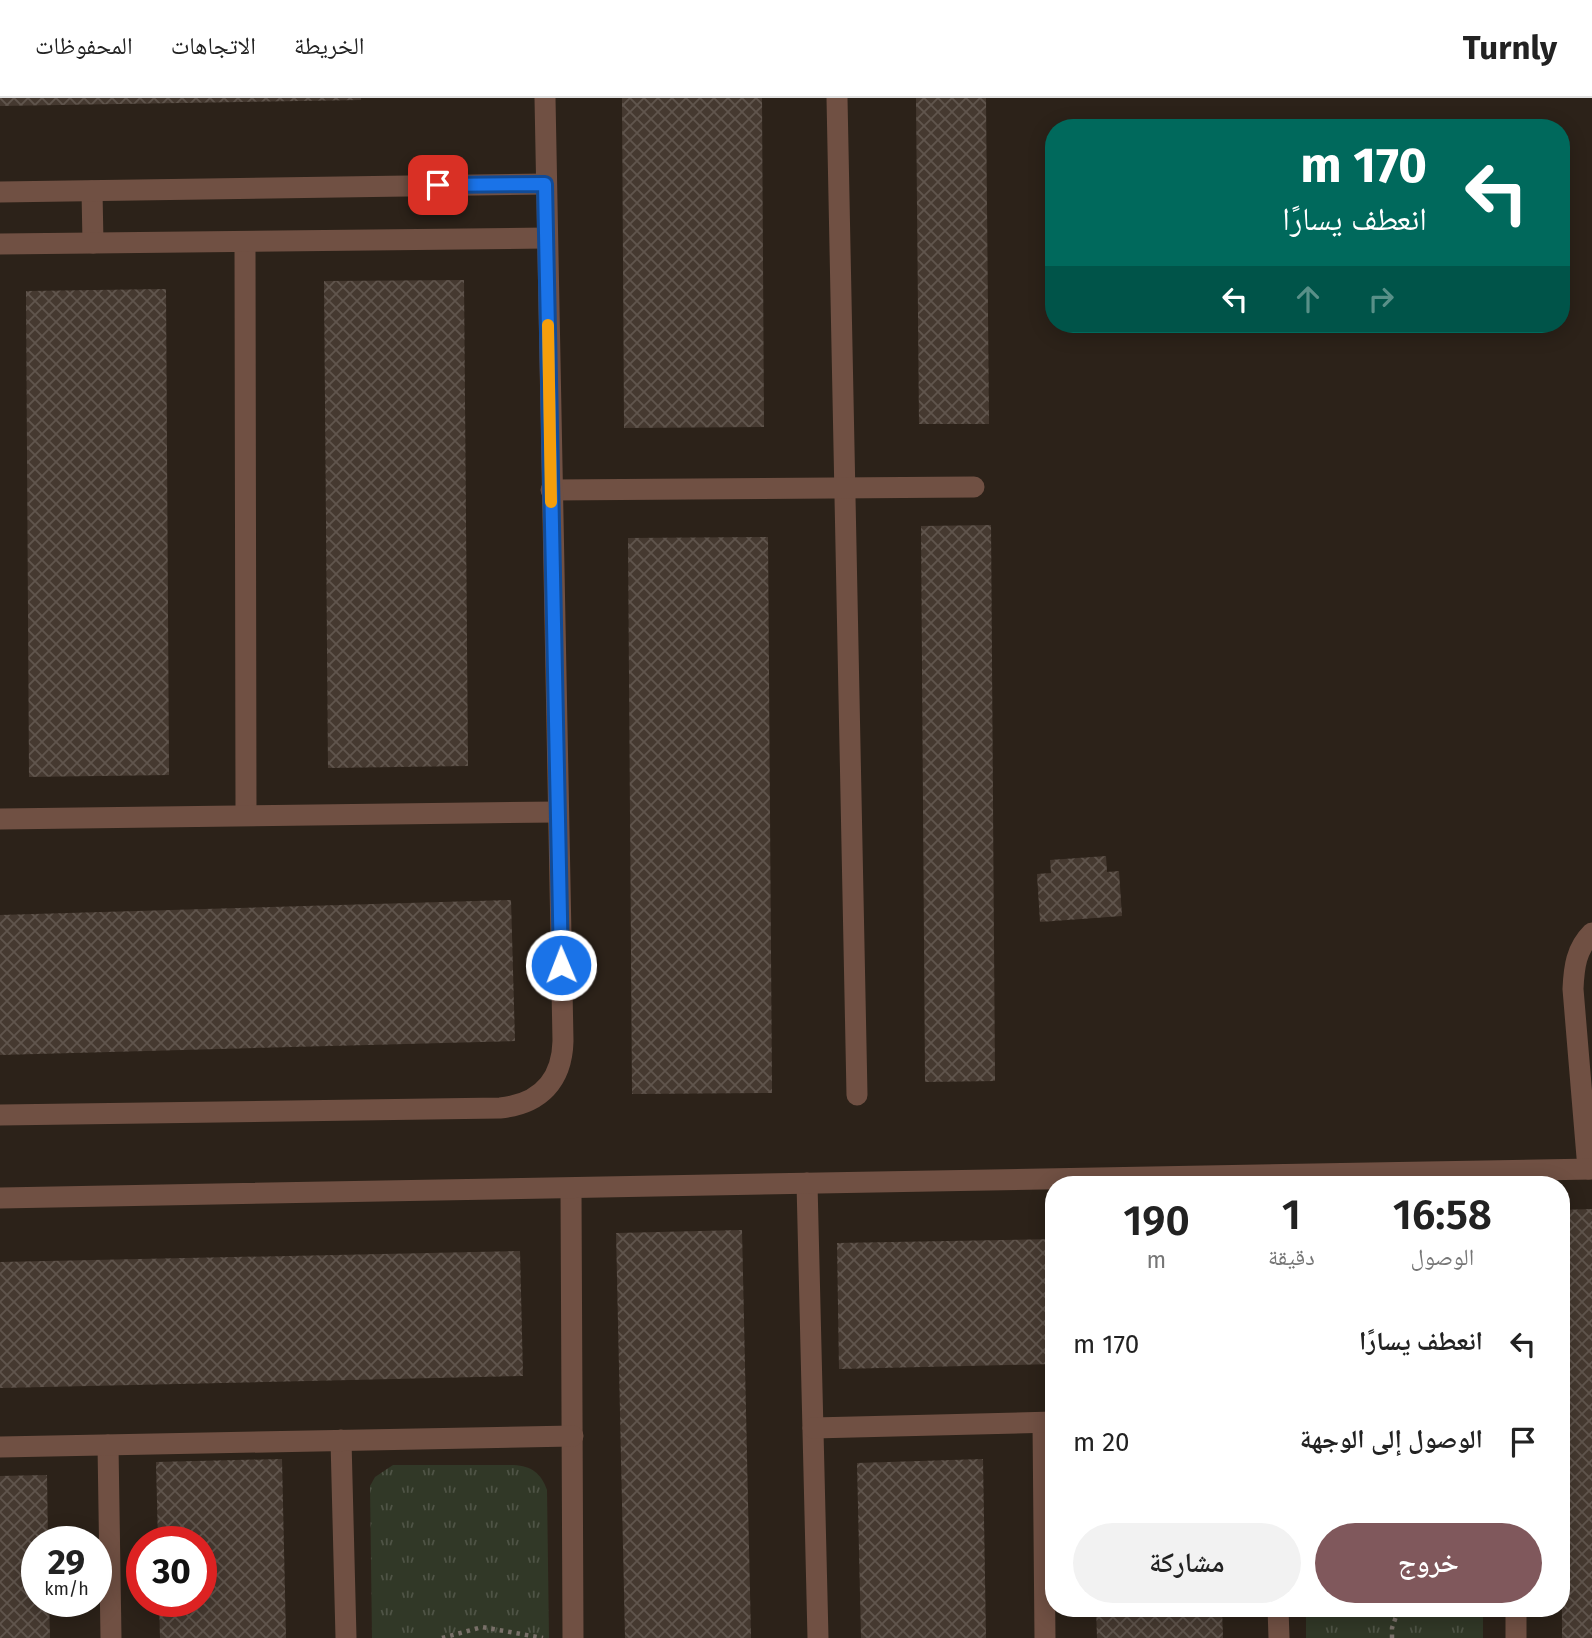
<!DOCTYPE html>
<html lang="ar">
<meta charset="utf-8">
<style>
body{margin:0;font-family:"Fira Sans","Noto Naskh Arabic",sans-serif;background:#f2f2f2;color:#222;direction:rtl;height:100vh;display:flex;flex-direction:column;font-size:26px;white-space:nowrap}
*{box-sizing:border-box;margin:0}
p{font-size:23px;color:#767676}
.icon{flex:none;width:38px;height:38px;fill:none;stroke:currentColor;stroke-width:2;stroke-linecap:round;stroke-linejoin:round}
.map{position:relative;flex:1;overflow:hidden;direction:ltr}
.side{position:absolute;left:1045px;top:1078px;width:525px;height:441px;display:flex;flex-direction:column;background:#fff;border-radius:28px;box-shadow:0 4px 18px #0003;direction:rtl}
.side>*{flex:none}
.hud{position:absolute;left:1045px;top:21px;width:525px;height:214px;border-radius:28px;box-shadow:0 4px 18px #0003;direction:rtl;background:#00695c;color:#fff;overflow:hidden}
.speed{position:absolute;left:21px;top:1428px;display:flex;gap:14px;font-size:35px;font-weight:700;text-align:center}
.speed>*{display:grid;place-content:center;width:91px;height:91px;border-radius:50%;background:#fff;box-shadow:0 4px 18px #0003;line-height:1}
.speed small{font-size:18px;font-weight:400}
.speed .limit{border:10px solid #d22;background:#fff;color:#111}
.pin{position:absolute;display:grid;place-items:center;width:60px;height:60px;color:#fff;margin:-30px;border-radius:14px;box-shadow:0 4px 10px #0006}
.me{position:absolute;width:77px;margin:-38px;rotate:359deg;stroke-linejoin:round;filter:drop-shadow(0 0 5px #0008)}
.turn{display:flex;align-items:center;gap:24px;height:147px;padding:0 28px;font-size:32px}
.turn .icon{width:91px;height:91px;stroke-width:2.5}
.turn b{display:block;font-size:49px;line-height:60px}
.lanes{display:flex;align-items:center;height:66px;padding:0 28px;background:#0003;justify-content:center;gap:35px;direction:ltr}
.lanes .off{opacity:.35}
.eta{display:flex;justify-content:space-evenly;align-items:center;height:119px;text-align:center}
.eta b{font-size:42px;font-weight:600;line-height:49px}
.primary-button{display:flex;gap:14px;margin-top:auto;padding:14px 28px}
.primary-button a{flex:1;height:80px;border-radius:42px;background:#80585c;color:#fff;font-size:28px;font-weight:600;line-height:80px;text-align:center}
.primary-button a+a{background:#f2f2f2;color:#222}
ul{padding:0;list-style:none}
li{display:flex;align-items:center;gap:21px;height:98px;padding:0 28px}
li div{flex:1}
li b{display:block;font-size:26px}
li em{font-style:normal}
header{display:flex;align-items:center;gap:42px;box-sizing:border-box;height:98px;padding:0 35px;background:#fff;border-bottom:2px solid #e0e0e0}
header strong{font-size:33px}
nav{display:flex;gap:38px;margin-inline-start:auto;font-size:24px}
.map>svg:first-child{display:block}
.park{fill:url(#park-tufts)}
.building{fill:url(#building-cross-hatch)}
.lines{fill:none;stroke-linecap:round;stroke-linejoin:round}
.path{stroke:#797069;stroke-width:4.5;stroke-dasharray:3.5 5;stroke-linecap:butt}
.minor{stroke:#705043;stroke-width:21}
.route-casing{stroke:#114b97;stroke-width:18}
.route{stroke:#1a73e8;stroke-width:12}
.slow{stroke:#f59e0b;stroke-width:12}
</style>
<header>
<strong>Turnly</strong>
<nav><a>الخريطة</a><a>الاتجاهات</a><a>المحفوظات</a></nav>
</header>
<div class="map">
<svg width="1592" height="1540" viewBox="0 0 1592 1540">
<defs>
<pattern id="park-tufts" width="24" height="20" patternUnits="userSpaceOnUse" patternTransform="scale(1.75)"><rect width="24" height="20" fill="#313827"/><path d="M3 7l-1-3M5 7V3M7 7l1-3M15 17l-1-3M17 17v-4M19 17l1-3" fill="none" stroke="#4f5446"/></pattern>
<pattern id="building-cross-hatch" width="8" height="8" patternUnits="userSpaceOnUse" patternTransform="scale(1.75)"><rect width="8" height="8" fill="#453930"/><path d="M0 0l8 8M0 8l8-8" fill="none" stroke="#60554d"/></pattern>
</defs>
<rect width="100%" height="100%" fill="#2c2219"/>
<!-- park -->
<g class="park">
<path d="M393 1367H514C531 1368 541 1375 547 1392L549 1540H372L370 1388 375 1379Z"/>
<rect x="1306" y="1510" width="177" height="30"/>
</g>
<!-- building -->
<g class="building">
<polygon points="0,0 361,0 361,2 0,8"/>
<polygon points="622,0 762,0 764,329 624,330"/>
<polygon points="916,0 986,0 989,326 919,326"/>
<polygon points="464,182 468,668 328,670 324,183"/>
<polygon points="166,191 169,677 29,679 26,193"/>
<polygon points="991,427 995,983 925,984 921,428"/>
<polygon points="768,439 772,995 632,996 628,440"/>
<polygon points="1106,758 1107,774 1119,773 1122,818 1040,824 1037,776 1051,775 1050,762"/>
<polygon points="511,802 515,943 0,957 0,817"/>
<polygon points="1592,1111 1592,1540 1562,1540 1561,1112"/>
<polygon points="742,1132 751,1540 625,1540 616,1135"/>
<polygon points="1054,1141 1054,1266 839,1271 837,1145"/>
<polygon points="520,1153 523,1278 0,1290 0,1164"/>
<polygon points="282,1361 286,1540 160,1540 159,1503 201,1503 201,1444 158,1444 156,1364"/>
<polygon points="983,1361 986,1540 861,1540 857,1365"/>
<polygon points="47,1377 48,1444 37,1444 37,1503 49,1503 50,1540 0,1540 0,1378"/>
<polygon points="1096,1510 1222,1510 1223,1540 1097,1540"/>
</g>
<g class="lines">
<!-- path -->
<g class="path">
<polyline points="442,1540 482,1529 543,1540"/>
<polyline points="1392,1540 1392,1530 1399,1510"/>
</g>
<!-- minor -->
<g class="minor">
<polyline points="837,0 857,997"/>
<polyline points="92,93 93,145"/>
<polyline points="0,94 545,86"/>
<polyline points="245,144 246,717"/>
<polyline points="0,146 546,140"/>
<polyline points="551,392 974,389"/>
<polyline points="0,721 557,714"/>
<path d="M0 1017 500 1010C540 1006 562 983 563 943L545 0"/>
<path d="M1588 1071 1573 891C1574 869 1576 851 1592 835"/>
<polyline points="807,1085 818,1540"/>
<polyline points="571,1091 573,1540"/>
<polyline points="0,1100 1592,1071"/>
<polyline points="1043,1325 1045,1540"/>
<polyline points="813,1330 1054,1324"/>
<polyline points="341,1342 346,1540"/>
<polyline points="108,1347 111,1540"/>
<polyline points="0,1349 573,1338"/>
<polyline points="1278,1510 1279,1540"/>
<polyline points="1516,1510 1516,1540"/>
</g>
</g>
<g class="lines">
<!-- route casing -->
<g class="route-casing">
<polyline id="route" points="438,87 545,86 561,867"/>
</g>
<!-- route -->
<use href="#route" class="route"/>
<!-- slow -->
<polyline class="slow" points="548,227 551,404"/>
</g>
</svg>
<div class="speed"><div>29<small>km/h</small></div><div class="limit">30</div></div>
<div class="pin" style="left:438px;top:87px;background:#d93025"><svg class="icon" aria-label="arrive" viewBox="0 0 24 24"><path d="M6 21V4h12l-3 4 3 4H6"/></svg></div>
<svg class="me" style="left:561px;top:867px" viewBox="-20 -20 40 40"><circle r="17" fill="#1a73e8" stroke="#fff" stroke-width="3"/><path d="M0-11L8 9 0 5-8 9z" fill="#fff"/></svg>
<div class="hud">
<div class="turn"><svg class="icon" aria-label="left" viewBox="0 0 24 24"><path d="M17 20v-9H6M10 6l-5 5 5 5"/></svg><div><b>170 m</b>انعطف يسارًا</div></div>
<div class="lanes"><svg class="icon" aria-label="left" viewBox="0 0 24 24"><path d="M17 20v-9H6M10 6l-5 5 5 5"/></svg><svg class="icon off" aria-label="ahead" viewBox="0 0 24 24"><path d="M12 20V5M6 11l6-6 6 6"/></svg><svg class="icon off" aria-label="right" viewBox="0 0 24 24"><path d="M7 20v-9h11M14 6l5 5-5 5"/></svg></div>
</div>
<section class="side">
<div class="eta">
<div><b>16:58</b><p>الوصول</p></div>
<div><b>1</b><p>دقيقة</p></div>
<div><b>190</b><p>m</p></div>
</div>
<ul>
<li><svg class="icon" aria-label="left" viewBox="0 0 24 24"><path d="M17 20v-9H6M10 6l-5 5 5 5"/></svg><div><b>انعطف يسارًا</b></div><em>170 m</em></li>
<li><svg class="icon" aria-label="arrive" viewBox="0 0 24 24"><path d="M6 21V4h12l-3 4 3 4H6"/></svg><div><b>الوصول إلى الوجهة</b></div><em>20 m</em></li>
</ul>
<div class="primary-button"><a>خروج</a><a>مشاركة</a></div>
</section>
</div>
